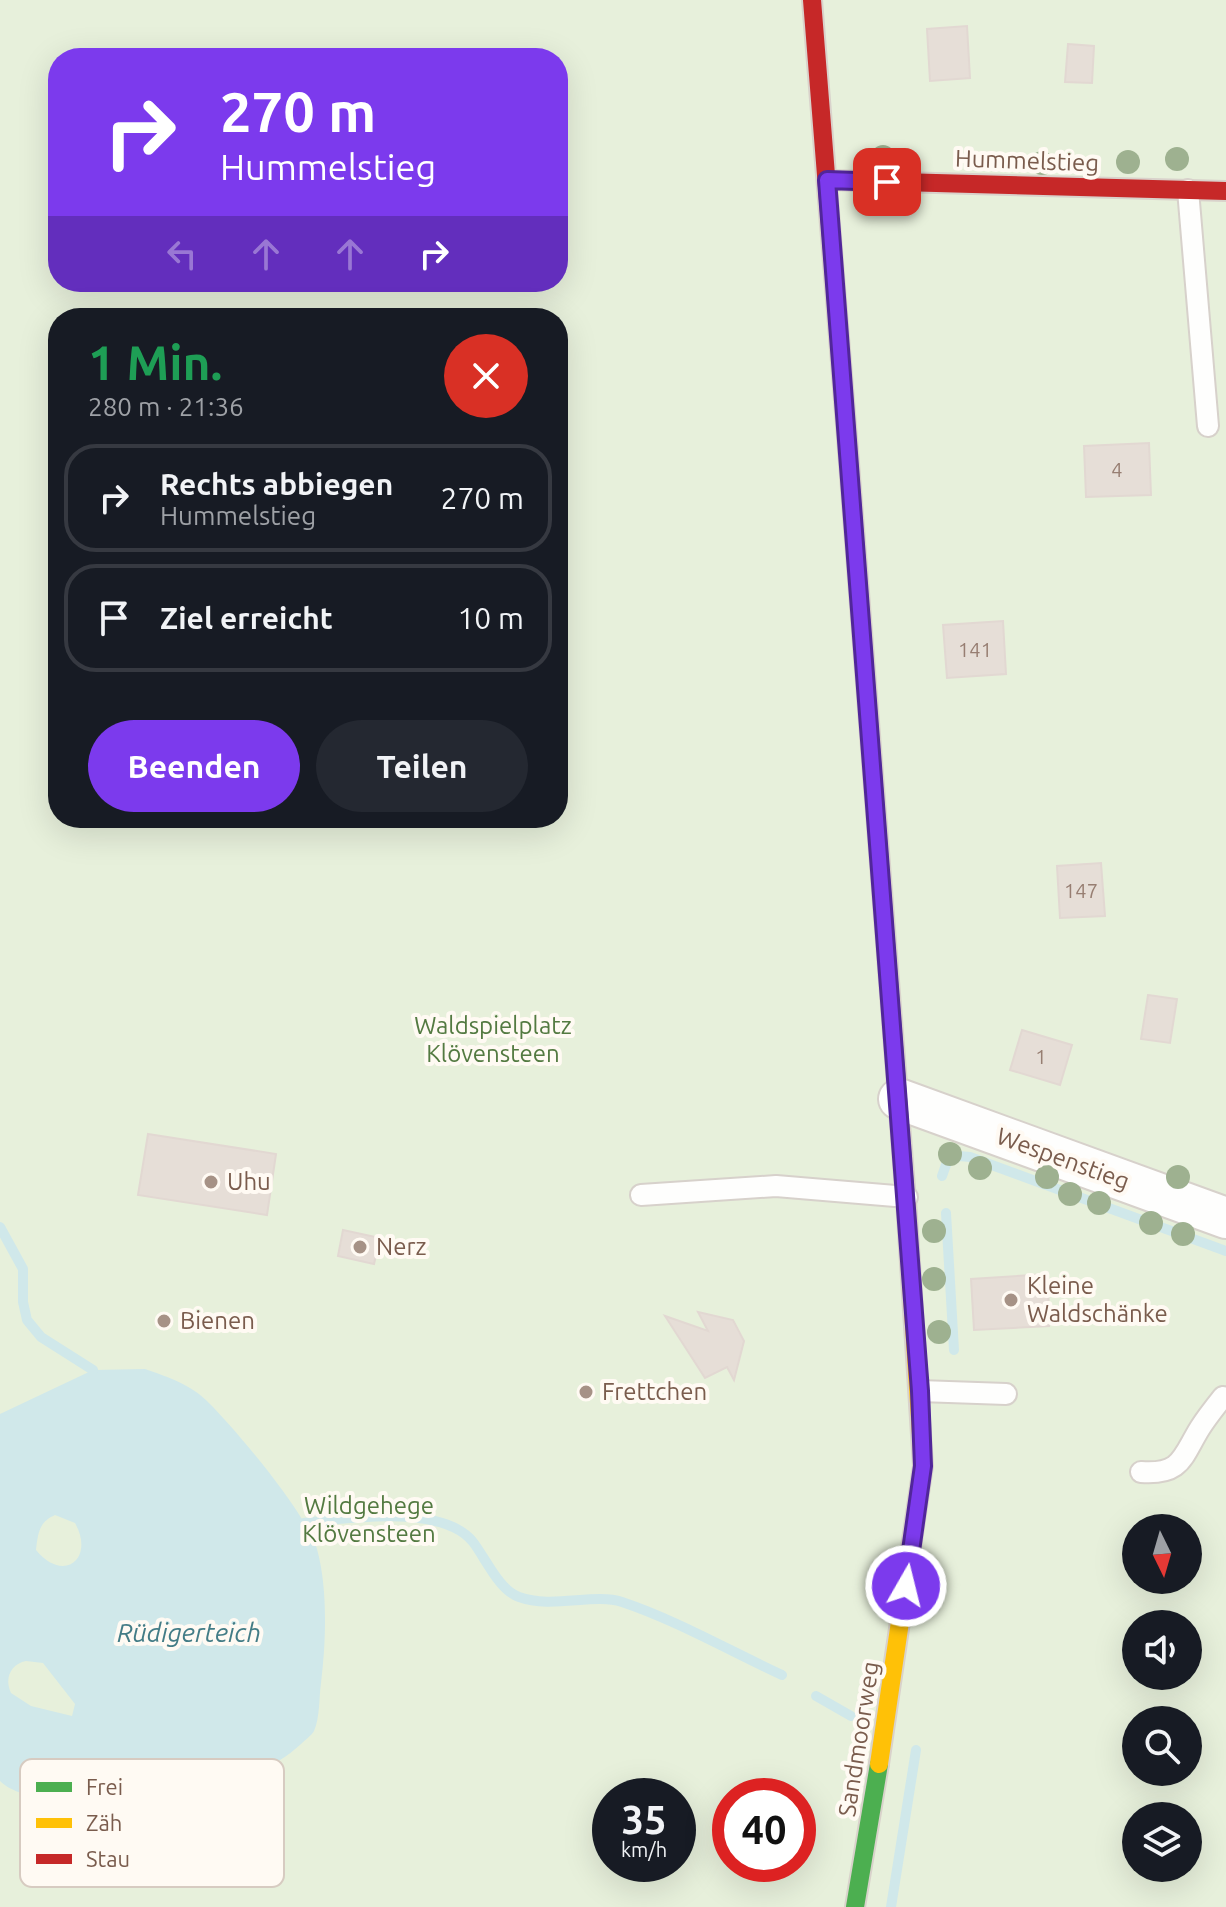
<!DOCTYPE html>
<html lang="de">
<meta charset="utf-8">
<style>
body{margin:0;font-family:Ubuntu,sans-serif;background:#242831;color:#f1f3f6;height:100vh;display:flex;flex-direction:column;font-size:30px;white-space:nowrap}
*{box-sizing:border-box;margin:0}
p{font-size:26px;color:#9ea1a6}
.icon{flex:none;width:44px;height:44px;fill:none;stroke:currentColor;stroke-width:2;stroke-linecap:round;stroke-linejoin:round}
.map{position:relative;flex:1;overflow:hidden}
.details{position:absolute;left:48px;top:308px;width:520px;height:520px;display:flex;flex-direction:column;background:#171b24;border-radius:32px;box-shadow:0 8px 32px #0002}
.details>*{flex:none}
.hud{position:absolute;left:48px;top:48px;width:520px;height:244px;border-radius:32px;box-shadow:0 8px 32px #0002;background:#7c3aed;color:#fff;overflow:hidden}
.needle{width:52px;rotate:175deg}
.tools{position:absolute;left:1122px;top:1514px;display:grid;gap:16px}
.tools a{display:grid;place-items:center;width:80px;height:80px;border-radius:50%;background:#171b24;box-shadow:0 8px 32px #0002;font-size:40px}
.speed{position:absolute;left:592px;top:1778px;display:flex;gap:16px;font-size:40px;font-weight:700;text-align:center}
.speed>*{display:grid;place-content:center;width:104px;height:104px;border-radius:50%;background:#171b24;box-shadow:0 8px 32px #0002;line-height:1}
.speed small{font-size:20px;font-weight:400}
.speed .limit{border:12px solid #d22;background:#fff;color:#111}
.pin{position:absolute;display:grid;place-items:center;width:68px;height:68px;color:#fff;margin:-34px;border-radius:16px;box-shadow:0 4px 12px #0006}
.me{position:absolute;width:88px;margin:-44px;rotate:8deg;stroke-linejoin:round;filter:drop-shadow(0 0 6px #0008)}
.turn{display:flex;align-items:center;gap:28px;height:168px;padding:0 40px;font-size:36px}
.turn .icon{width:104px;height:104px;stroke-width:2.5}
.turn b{display:block;font-size:56px;line-height:68px}
.lanes{display:flex;align-items:center;height:76px;padding:0 40px;background:#0003;justify-content:center;gap:40px;direction:ltr}
.lanes .off{opacity:.35}
.round{display:grid;place-items:center;flex:none;width:84px;height:84px;border-radius:42px;background:#242831}
.headline{display:flex;align-items:center;justify-content:space-between;height:136px;padding:0 40px}
h1{font-size:48px;font-weight:700;line-height:60px;color:#1e9e55}
.cta{display:flex;gap:16px;margin-top:auto;padding:16px 40px}
.cta a{flex:1;height:92px;border-radius:48px;background:#7c3aed;color:#fff;font-size:32px;font-weight:700;line-height:92px;text-align:center}
.cta a+a{background:#242831;color:#f1f3f6}
ul{padding:0;list-style:none}
li{display:flex;align-items:center;gap:24px;height:108px;margin:0 16px 12px;padding:0 24px;border:4px solid #363941;border-radius:32px}
li div{flex:1}
li b{display:block;font-size:30px}
li em{font-style:normal}
.map>svg:first-child{display:block}
.green{fill:#e7f0db;fill-rule:evenodd}
.water{fill:#d0e8ea;fill-rule:evenodd}
.lines{fill:none;stroke-linecap:round;stroke-linejoin:round}
.stream{stroke:#d0e8ea;stroke-width:10}
.building{fill:#e6ded7;stroke:#e2d8d2;stroke-width:2}
.lane-casing{stroke:#d7d1cb;stroke-width:24}
.street-casing{stroke:#d7d1cb;stroke-width:44}
.fast-casing{stroke:#d9d2cb;stroke-width:22}
.slow-casing{stroke:#d9d2cb;stroke-width:22}
.jam-casing{stroke:#d9d2cb;stroke-width:22}
.lane{stroke:#fefefd;stroke-width:20}
.street{stroke:#fefefd;stroke-width:40}
.fast{stroke:#4caf50;stroke-width:18}
.slow{stroke:#ffc107;stroke-width:18}
.jam{stroke:#c62828;stroke-width:18}
.tree{fill:#9eb190}
.route-casing{stroke:#51269a;stroke-width:20}
.route{stroke:#7c3aed;stroke-width:14}
.poi-dot{fill:#a69286;stroke:#fffaf3;stroke-width:3}
.labels{text-anchor:middle;stroke-width:8;stroke-linejoin:round;paint-order:stroke}
.number-label{font-size:20px;fill:#977e72}
.street-label{font-size:24px;fill:#7a5c4d;stroke:#fffaf3}
.park-label{font-size:24px;fill:#537a41;stroke:#fffaf3}
.poi-label{font-size:24px;fill:#7a5c4d;stroke:#fffaf3;text-anchor:start}
.water-label{font-size:26px;font-style:italic;fill:#437c86;stroke:#fffaf3}
.key{fill:#fffaf3;stroke:#d7cbc1;stroke-width:2}
.key-label{font-size:22px;fill:#7a5c4d}
</style>
<div class="map">
<svg width="1226" height="1907" viewBox="0 0 1226 1907">
<rect width="100%" height="100%" fill="#f9f5f0"/>
<!-- green -->
<path class="green" d="M0 0H1226V1907H0ZM58 58H558V282H58ZM58 318H558V818H58ZM1136 1528H1188V1580H1136ZM1136 1624H1188V1676H1136ZM1136 1720H1188V1772H1136ZM610 1796H678V1864H610ZM730 1796H798V1864H730ZM1136 1816H1188V1868H1136Z"/>
<!-- water -->
<path class="water" d="M145 1369C168 1377 192 1385 209 1403 237 1431 306 1513 317 1549 328 1589 326 1642 321 1683 319 1697 320 1718 314 1731 312 1735 305 1740 301 1744 253 1789 174 1792 111 1794 79 1795 24 1805 0 1781V1414L93 1370ZM55 1515 75 1523C95 1558 64 1584 36 1550 38 1533 39 1522 55 1515ZM26 1661 43 1663 75 1704 72 1716 31 1706 11 1693C4 1678 11 1664 26 1661Z"/>
<g class="lines">
<!-- stream -->
<g class="stream">
<polyline points="942,1176 947,1162 959,1156 970,1157 1226,1251"/>
<polyline points="946,1213 954,1350"/>
<polyline points="0,1227 23,1269 23,1302 27,1320 41,1337 93,1370"/>
<path d="M304 1523C348 1518 443 1504 473 1542 486 1559 499 1590 519 1597 552 1609 594 1593 622 1602 676 1620 730 1651 782 1675"/>
<polyline points="816,1696 851,1716"/>
<polyline points="891,1907 916,1750"/>
</g>
</g>
<!-- building -->
<g class="building">
<polygon points="967,26 970,78 930,81 927,29"/>
<polygon points="1068,44 1094,46 1092,83 1065,82"/>
<polygon points="1149,443 1151,495 1086,497 1084,446"/>
<polygon points="1003,621 1006,674 947,678 943,625"/>
<polygon points="1101,863 1105,916 1060,918 1057,866"/>
<polygon points="1148,995 1177,999 1170,1043 1141,1039"/>
<polygon points="1022,1030 1072,1045 1060,1085 1010,1070"/>
<polygon points="148,1134 276,1154 267,1215 138,1195"/>
<polygon points="343,1230 380,1238 374,1264 338,1256"/>
<polygon points="1048,1274 1049,1326 974,1330 971,1279"/>
<polygon points="698,1312 733,1320 744,1341 734,1380 727,1367 705,1378 665,1316 708,1331"/>
</g>
<g class="lines">
<!-- lane casing -->
<g class="lane-casing">
<g id="lane">
<polyline points="1188,190 1208,426"/>
<polyline points="641,1195 776,1186 907,1197"/>
<polyline points="920,1391 1006,1394"/>
<path d="M1141 1472C1182 1475 1182 1457 1200 1428 1207 1417 1215 1407 1223 1397"/>
</g>
</g>
<!-- street casing -->
<g class="street-casing">
<polyline id="street" points="899,1099 1226,1218"/>
</g>
<!-- fast casing -->
<g class="fast-casing">
<g id="fast">
<polyline points="848,450 906,1201"/>
<polyline points="855,1907 879,1764"/>
</g>
</g>
<!-- slow casing -->
<g class="slow-casing">
<polyline id="slow" points="879,1764 923,1466 906,1201"/>
</g>
<!-- jam casing -->
<g class="jam-casing">
<g id="jam">
<polyline points="812,0 848,450"/>
<polyline points="827,180 1226,191"/>
</g>
</g>
<!-- lane -->
<use href="#lane" class="lane"/>
<!-- street -->
<use href="#street" class="street"/>
<!-- fast -->
<use href="#fast" class="fast"/>
<!-- slow -->
<use href="#slow" class="slow"/>
<!-- jam -->
<use href="#jam" class="jam"/>
</g>
<!-- trees -->
<g class="tree">
<circle cx="883" cy="157" r="12"/>
<circle cx="1177" cy="159" r="12"/>
<circle cx="1128" cy="162" r="12"/>
<circle cx="1042" cy="163" r="12"/>
<circle cx="950" cy="1154" r="12"/>
<circle cx="980" cy="1168" r="12"/>
<circle cx="1047" cy="1177" r="12"/>
<circle cx="1178" cy="1177" r="12"/>
<circle cx="1070" cy="1194" r="12"/>
<circle cx="1099" cy="1203" r="12"/>
<circle cx="1151" cy="1223" r="12"/>
<circle cx="934" cy="1231" r="12"/>
<circle cx="1183" cy="1234" r="12"/>
<circle cx="934" cy="1279" r="12"/>
<circle cx="939" cy="1332" r="12"/>
</g>
<g class="lines">
<!-- route casing -->
<g class="route-casing">
<polyline id="route" points="887,182 827,180 920,1391 923,1466 906,1586"/>
</g>
<!-- route -->
<use href="#route" class="route"/>
</g>
<!-- markers -->
<g class="poi-dot">
<circle cx="211" cy="1182" r="8"/>
<circle cx="360" cy="1247" r="8"/>
<circle cx="1011" cy="1300" r="8"/>
<circle cx="164" cy="1321" r="8"/>
<circle cx="586" cy="1392" r="8"/>
</g>
<g class="labels">
<!-- number labels -->
<g class="number-label">
<text x="1117" y="477">4</text>
<text x="975" y="657">141</text>
<text x="1081" y="898">147</text>
<text x="1041" y="1064">1</text>
</g>
<!-- street labels -->
<g class="street-label">
<text transform="translate(1027 161) rotate(2)" y="8">Hummelstieg</text>
<text transform="translate(1063 1159) rotate(20)" y="8">Wespenstieg</text>
<text transform="translate(859 1739) rotate(-81)" y="8">Sandmoorweg</text>
</g>
<!-- park labels -->
<g class="park-label">
<text x="493" y="1034">Waldspielplatz<tspan x="493" dy="28">Klövensteen</tspan></text>
<text x="369" y="1514">Wildgehege<tspan x="369" dy="28">Klövensteen</tspan></text>
</g>
<!-- poi labels -->
<g class="poi-label">
<text x="227" y="1190">Uhu</text>
<text x="376" y="1255">Nerz</text>
<text x="1027" y="1294">Kleine<tspan x="1027" dy="28">Waldschänke</tspan></text>
<text x="180" y="1329">Bienen</text>
<text x="602" y="1400">Frettchen</text>
</g>
<!-- water labels -->
<g class="water-label">
<text x="189" y="1642">Rüdigerteich</text>
</g>
</g>
<!-- legend -->
<rect x="20" y="1759" width="264" height="128" rx="12" class="key"/>
<rect x="36" y="1782" width="36" height="10" fill="#4caf50"/>
<rect x="36" y="1818" width="36" height="10" fill="#ffc107"/>
<rect x="36" y="1854" width="36" height="10" fill="#c62828"/>
<g class="key-label">
<text x="86" y="1795">Frei</text>
<text x="86" y="1831">Zäh</text>
<text x="86" y="1867">Stau</text>
</g>
</svg>
<div class="tools">
<a><svg class="needle" viewBox="-14 -14 28 28"><path d="M0-13l5 13h-10z" fill="#e53935"/><path d="M0 13l5-13h-10z" fill="#9ea1a6"/></svg></a>
<a><svg class="icon" aria-label="sound" viewBox="0 0 24 24"><path d="M4 9h4l5-4v14l-5-4H4zM17 9q2 3 0 6"/></svg></a>
<a><svg class="icon" aria-label="search" viewBox="0 0 24 24"><circle cx="10" cy="10" r="6"/><path d="M15 15l6 6"/></svg></a>
<a><svg class="icon" aria-label="layers" viewBox="0 0 24 24"><path d="M12 4l9 5-9 5-9-5zM3 14l9 5 9-5"/></svg></a>
</div>
<div class="speed"><div>35<small>km/h</small></div><div class="limit">40</div></div>
<div class="pin" style="left:887px;top:182px;background:#d93025"><svg class="icon" aria-label="arrive" viewBox="0 0 24 24"><path d="M6 21V4h12l-3 4 3 4H6"/></svg></div>
<svg class="me" style="left:906px;top:1586px" viewBox="-20 -20 40 40"><circle r="17" fill="#7c3aed" stroke="#fff" stroke-width="3"/><path d="M0-11L8 9 0 5-8 9z" fill="#fff"/></svg>
<div class="hud">
<div class="turn"><svg class="icon" aria-label="right" viewBox="0 0 24 24"><path d="M7 20v-9h11M14 6l5 5-5 5"/></svg><div><b>270 m</b>Hummelstieg</div></div>
<div class="lanes"><svg class="icon off" aria-label="left" viewBox="0 0 24 24"><path d="M17 20v-9H6M10 6l-5 5 5 5"/></svg><svg class="icon off" aria-label="ahead" viewBox="0 0 24 24"><path d="M12 20V5M6 11l6-6 6 6"/></svg><svg class="icon off" aria-label="ahead" viewBox="0 0 24 24"><path d="M12 20V5M6 11l6-6 6 6"/></svg><svg class="icon" aria-label="right" viewBox="0 0 24 24"><path d="M7 20v-9h11M14 6l5 5-5 5"/></svg></div>
</div>
<section class="details">
<div class="headline"><div><h1>1 Min.</h1><p>280 m · 21:36</p></div><a class="round" style="background:#d93025;color:#fff"><svg class="icon" aria-label="close" viewBox="0 0 24 24"><path d="M6 6l12 12M18 6L6 18"/></svg></a></div>
<ul>
<li><svg class="icon" aria-label="right" viewBox="0 0 24 24"><path d="M7 20v-9h11M14 6l5 5-5 5"/></svg><div><b>Rechts abbiegen</b><p>Hummelstieg</p></div><em>270 m</em></li>
<li><svg class="icon" aria-label="arrive" viewBox="0 0 24 24"><path d="M6 21V4h12l-3 4 3 4H6"/></svg><div><b>Ziel erreicht</b></div><em>10 m</em></li>
</ul>
<div class="cta"><a>Beenden</a><a>Teilen</a></div>
</section>
</div>
